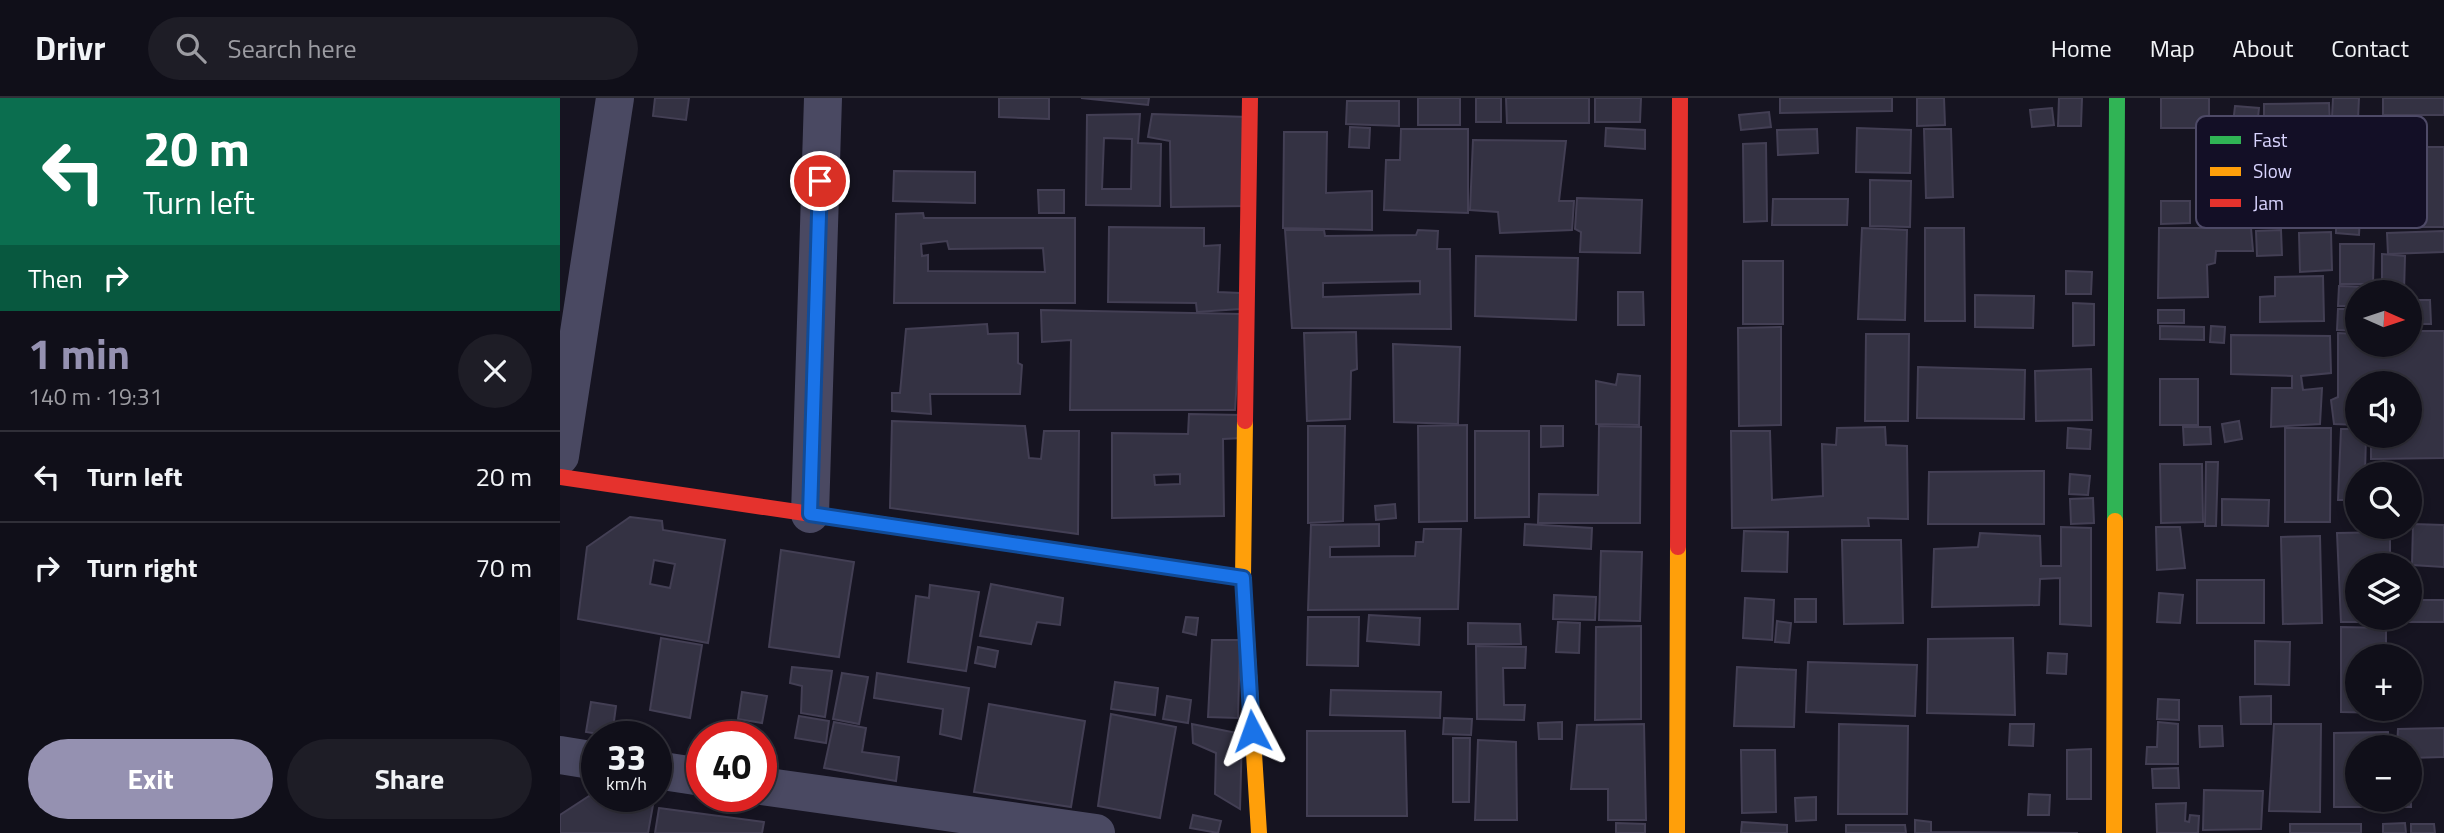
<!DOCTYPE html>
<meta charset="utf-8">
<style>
body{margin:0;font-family:"Titillium Web",sans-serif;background:#1e1d26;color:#f1f3f6;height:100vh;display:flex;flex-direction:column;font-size:26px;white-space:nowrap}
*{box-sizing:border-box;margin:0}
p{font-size:23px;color:#9c9ca2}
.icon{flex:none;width:38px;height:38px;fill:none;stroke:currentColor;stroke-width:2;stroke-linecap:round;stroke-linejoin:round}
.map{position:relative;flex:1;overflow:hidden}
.sheet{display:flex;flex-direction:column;background:#100f19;width:560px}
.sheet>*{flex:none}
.guide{background:#0b6e4f;color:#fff;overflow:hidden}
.needle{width:46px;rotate:93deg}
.tools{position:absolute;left:1785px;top:182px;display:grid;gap:14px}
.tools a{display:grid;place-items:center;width:77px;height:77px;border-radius:50%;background:#100f19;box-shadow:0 4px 10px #0003,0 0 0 2px #302f38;font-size:35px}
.speed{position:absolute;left:21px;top:623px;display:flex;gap:14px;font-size:35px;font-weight:700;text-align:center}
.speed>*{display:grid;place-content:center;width:91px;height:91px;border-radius:50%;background:#100f19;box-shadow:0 4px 10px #0003,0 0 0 2px #302f38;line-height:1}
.speed small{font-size:18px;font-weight:400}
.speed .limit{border:10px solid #d22;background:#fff;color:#111}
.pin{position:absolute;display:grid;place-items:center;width:60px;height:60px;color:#fff;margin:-30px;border:4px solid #fff;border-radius:50%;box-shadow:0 2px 7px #0007}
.me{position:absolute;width:77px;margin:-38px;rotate:356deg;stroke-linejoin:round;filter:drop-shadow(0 0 5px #0008)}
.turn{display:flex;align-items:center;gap:24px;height:147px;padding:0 28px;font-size:32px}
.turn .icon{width:91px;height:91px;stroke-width:2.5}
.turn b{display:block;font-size:49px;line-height:60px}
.then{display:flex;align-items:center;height:66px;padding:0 28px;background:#0003;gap:14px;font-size:26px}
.round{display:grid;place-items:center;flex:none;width:74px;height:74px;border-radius:37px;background:#1e1d26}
.overview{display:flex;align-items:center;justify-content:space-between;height:119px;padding:0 28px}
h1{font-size:42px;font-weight:700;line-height:52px;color:#9591b1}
.action{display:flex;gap:14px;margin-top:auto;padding:14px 28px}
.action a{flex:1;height:80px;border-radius:42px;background:#9591b1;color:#fff;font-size:28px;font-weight:700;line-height:80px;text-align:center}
.action a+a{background:#1e1d26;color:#f1f3f6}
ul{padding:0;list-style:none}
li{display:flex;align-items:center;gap:21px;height:91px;padding:0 28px;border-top:2px solid #302f38}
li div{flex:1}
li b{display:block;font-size:26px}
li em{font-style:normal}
header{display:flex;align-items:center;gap:42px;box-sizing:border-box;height:98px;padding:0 35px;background:#100f19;border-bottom:2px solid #302f38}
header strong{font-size:33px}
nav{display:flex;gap:38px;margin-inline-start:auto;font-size:24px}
.search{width:490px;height:63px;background:#1e1d26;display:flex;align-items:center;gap:18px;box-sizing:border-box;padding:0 24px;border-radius:38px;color:#9c9ca2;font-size:26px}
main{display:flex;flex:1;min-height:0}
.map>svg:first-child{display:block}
.building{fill:#343243;stroke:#433f54;stroke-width:2;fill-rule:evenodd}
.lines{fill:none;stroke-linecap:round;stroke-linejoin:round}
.street{stroke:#4a4962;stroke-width:38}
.fast{stroke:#30b455;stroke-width:16}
.slow{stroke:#ff9f0a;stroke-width:16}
.jam{stroke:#e5322d;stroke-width:16}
.route-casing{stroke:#114b97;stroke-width:18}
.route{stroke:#1a73e8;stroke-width:12}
.key{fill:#130f26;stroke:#4e4a67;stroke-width:2}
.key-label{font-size:19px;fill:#d9d4ff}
</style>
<header>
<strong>Drivr</strong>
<div class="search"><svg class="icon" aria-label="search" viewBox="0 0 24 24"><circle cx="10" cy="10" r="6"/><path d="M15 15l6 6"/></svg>Search here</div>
<nav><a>Home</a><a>Map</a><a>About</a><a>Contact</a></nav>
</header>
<main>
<section class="sheet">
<div class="guide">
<div class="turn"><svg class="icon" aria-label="left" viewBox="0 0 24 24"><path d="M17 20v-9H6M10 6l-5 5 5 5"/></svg><div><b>20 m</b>Turn left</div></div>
<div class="then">Then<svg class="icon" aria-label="right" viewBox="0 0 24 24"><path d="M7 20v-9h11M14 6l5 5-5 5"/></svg></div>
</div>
<div class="overview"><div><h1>1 min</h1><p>140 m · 19:31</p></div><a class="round"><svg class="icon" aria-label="close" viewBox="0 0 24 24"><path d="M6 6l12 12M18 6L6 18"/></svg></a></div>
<ul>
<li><svg class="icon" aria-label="left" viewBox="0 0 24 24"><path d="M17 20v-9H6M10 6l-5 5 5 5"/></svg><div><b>Turn left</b></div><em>20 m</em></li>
<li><svg class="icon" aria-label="right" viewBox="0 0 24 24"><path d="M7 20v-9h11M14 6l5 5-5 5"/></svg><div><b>Turn right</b></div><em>70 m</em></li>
</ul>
<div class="action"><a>Exit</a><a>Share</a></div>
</section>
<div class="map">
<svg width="1884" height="735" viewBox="0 0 1884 735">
<rect width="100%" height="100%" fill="#161421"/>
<!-- building -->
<g class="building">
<polygon points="95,0 129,0 126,22 93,18"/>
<polygon points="439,0 489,0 489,21 439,19"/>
<polygon points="521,0 589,0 588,7"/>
<rect x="858" y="0" width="42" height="27"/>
<rect x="916" y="0" width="25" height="24"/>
<polygon points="946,0 1029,0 1029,25 947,25"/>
<polygon points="1035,0 1081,0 1080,24 1035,24"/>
<polygon points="1220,0 1332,0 1332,13 1220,15"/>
<polygon points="1357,0 1384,0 1385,27 1357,28"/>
<polygon points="1499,0 1522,0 1521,28 1498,28"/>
<rect x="1601" y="0" width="48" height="30"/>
<polygon points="1773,0 1799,0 1798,21 1772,19"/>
<rect x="1823" y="0" width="61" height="17"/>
<polygon points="787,3 839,3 839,28 786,26"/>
<polygon points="1769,5 1770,26 1704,28 1704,6"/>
<polygon points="1675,8 1699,10 1697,29 1673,26"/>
<polygon points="1492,10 1494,27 1472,29 1470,12"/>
<polygon points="1209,14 1211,29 1181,32 1179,17"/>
<path d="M580 16 578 45 601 46 600 108 526 107 527 17ZM544 40 572 41 571 91H542Z"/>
<polygon points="592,16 688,19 689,108 611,109 610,43 588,39"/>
<polygon points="790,29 810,30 809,50 789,49"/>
<polygon points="1046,30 1085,32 1085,51 1045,48"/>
<polygon points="1297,30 1351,32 1350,75 1296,74"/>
<polygon points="841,31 908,31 908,115 824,112 826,62 840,62"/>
<polygon points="1257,31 1258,55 1218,57 1217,32"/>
<polygon points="1364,31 1391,31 1393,99 1366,100"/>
<polygon points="724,34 767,34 766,95 812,93 812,132 723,130"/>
<polygon points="1777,35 1802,37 1801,49 1884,49 1884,129 1809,129 1809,116 1800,116 1799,137 1776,135"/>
<polygon points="913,42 1006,43 999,103 1014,103 1012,132 940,135 938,114 910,112"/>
<polygon points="1206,45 1207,123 1184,124 1183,46"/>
<polygon points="334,73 415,74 415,105 333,103"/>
<polygon points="1310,82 1351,83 1350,129 1310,128"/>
<polygon points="478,92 504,92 504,115 479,115"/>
<polygon points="1017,100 1082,102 1080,155 1020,154 1021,134 1015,131"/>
<polygon points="1213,101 1288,101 1287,127 1212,127"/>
<polygon points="1601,103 1630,103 1630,125 1601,126"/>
<path d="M363 115 364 120H515V205H334L336 116ZM387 143 389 151 483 150 485 174 368 173V157L362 158 361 146Z"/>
<polygon points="549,129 644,130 644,148 660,147 658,194 680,195 680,211 637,214 636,205 548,204"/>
<polygon points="1302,130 1347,132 1345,222 1298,221"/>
<polygon points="1365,130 1404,130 1405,223 1365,223"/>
<polygon points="1599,130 1691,130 1693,153 1656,153 1655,165 1647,167 1648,199 1598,200"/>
<path d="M725 132H764L765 138 856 137 858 132 878 133 877 151H890L891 231 732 230ZM860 183V196L763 199V185Z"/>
<polygon points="1721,132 1722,157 1697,158 1696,133"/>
<polygon points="1884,133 1884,154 1828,156 1827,135"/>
<polygon points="1771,134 1772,172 1740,174 1739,135"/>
<polygon points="1780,146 1814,146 1813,186 1780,186"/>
<polygon points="1822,156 1845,158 1844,194 1822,194"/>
<polygon points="916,158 1018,160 1016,222 915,218"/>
<rect x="1183" y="163" width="40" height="63"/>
<polygon points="1506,173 1532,174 1531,196 1506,196"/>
<polygon points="1763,178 1764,223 1700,224 1700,199 1715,198 1715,179"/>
<polygon points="1779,188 1811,189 1811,194 1797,194 1797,208 1778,208"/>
<polygon points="1058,194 1083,194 1084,227 1058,227"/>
<polygon points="1415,197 1474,198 1473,230 1415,229"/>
<polygon points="1850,202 1870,202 1871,226 1850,226"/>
<polygon points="1513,205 1534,206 1534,247 1513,248"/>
<polygon points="1778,211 1797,211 1797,233 1777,232"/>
<polygon points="481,212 681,216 675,312 510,312 511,242 482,244"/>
<rect x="1598" y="212" width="26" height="13"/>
<polygon points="427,226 428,236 458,235 458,265 462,267 460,296 370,296 371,316 332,313 332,295 340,295 346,231"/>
<polygon points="1600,228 1644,229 1644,242 1600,241"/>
<polygon points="1651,228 1665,229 1664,245 1650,244"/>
<polygon points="1221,229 1221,327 1179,328 1178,230"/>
<polygon points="1850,233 1884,233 1884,360 1811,361 1811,338 1850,338 1850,285 1797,285 1797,327 1774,326 1771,302 1778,299 1778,235 1797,236 1797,247 1850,247"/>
<polygon points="796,234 797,271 791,273 790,321 747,323 744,235"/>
<polygon points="1306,236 1349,236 1348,323 1305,323"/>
<polygon points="1671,237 1770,238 1771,275 1741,278 1743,292 1762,290 1760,326 1711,329 1712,290 1732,290 1732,278 1671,276"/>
<polygon points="833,246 900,249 898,326 834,324"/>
<polygon points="1358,269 1465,272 1464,321 1357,320"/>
<polygon points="1531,271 1532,322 1476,323 1475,273"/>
<polygon points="1058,276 1080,278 1079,327 1036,326 1036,283 1056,287"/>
<rect x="1600" y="281" width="38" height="46"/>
<path d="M629 316 682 317V340L663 341 664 418 552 420V335L628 336ZM620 376V386L595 387 594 377Z"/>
<polygon points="332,323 465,328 469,360 481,361 484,333 519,333 518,436 330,410"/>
<polygon points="1679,323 1682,341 1665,344 1662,326"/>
<polygon points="907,327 907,423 859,424 858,328"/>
<polygon points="748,328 785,328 783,423 748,425"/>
<polygon points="981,328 1003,328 1003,348 981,349"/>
<polygon points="1039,328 1081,329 1080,425 978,425 979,396 1038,397"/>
<polygon points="1325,329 1326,347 1347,348 1348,421 1308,420 1309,428 1172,430 1171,333 1210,333 1212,402 1263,398 1262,346 1276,347 1277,330"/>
<polygon points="1623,329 1650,329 1651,346 1624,347"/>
<polygon points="1508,330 1531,332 1530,351 1507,350"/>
<polygon points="1725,330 1771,330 1770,424 1725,424"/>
<polygon points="1781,331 1797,331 1797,338 1806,338 1805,376 1797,376 1797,402 1778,402"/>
<polygon points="915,333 969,333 969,419 915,420"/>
<polygon points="1646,364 1658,364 1656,428 1645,428"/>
<polygon points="1600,366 1642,366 1643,424 1601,425"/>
<polygon points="1484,373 1484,426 1368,426 1369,374"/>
<polygon points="1510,376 1530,378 1528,397 1509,396"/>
<polygon points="1533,400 1534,425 1511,426 1510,401"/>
<polygon points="1662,401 1709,402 1708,428 1662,427"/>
<polygon points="835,406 836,420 816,422 815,408"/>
<path d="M70 419 102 423 103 432 165 442 148 545 18 521 27 449ZM94 462 115 466 110 490 90 486Z"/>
<polygon points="819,426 819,448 770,449 770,459 855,458 856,444 863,444 864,431 901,431 898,511 748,512 751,427"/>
<polygon points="965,426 1032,430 1031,451 964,447"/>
<polygon points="1853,426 1884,427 1884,469 1852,467"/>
<polygon points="1501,429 1531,430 1531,528 1500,526 1500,480 1480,481 1479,507 1372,509 1374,451 1418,449 1420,435 1480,438 1481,468 1501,468"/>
<polygon points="1596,429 1620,429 1625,470 1597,472"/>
<polygon points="1184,433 1228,434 1227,474 1182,473"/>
<polygon points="1830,434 1830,467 1797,467 1797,520 1830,520 1830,524 1781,524 1777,435"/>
<polygon points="1760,438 1762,525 1723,526 1721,439"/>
<polygon points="1282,442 1341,442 1343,525 1284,526"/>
<polygon points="221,452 294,464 279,559 209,549"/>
<polygon points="1041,453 1082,454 1080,523 1039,522"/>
<rect x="1637" y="482" width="67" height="43"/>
<polygon points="431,486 503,500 500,527 477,524 471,546 420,538"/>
<polygon points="370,487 419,494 406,573 348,564 356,498 369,500"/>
<polygon points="1599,495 1623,497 1620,525 1597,524"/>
<polygon points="994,497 1036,499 1035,522 993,521"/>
<polygon points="1185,500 1214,502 1212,542 1183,540"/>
<rect x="1235" y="501" width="21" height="23"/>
<polygon points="1850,502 1884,502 1884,524 1836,524 1836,520 1850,520"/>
<polygon points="809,517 860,520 859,547 807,543"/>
<polygon points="626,519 638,520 636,537 623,534"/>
<polygon points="748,519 799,519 798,568 747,567"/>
<polygon points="1217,523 1231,525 1229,545 1215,544"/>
<polygon points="998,524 1020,525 1019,555 996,554"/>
<polygon points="908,525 960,526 961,546 908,546"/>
<polygon points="1081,528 1081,621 1035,622 1036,529"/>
<polygon points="1781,529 1826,530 1826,558 1797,558 1797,611 1826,611 1826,615 1781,614"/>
<polygon points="101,540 142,547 130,620 90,612"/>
<polygon points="1453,540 1455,617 1367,615 1368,541"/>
<polygon points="652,542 680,542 678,620 648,619"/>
<polygon points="1695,543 1730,544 1729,587 1695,586"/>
<polygon points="916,548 966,549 965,570 943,570 944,607 965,607 964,622 917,621"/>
<polygon points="418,549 438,553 435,569 415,565"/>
<polygon points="1488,555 1507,556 1506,576 1487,575"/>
<polygon points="1248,564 1357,567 1355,618 1246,614"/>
<polygon points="232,569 272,573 265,619 241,615 242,588 230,585"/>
<polygon points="1177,569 1236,572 1234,629 1174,628"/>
<polygon points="282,575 308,579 299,626 273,621"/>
<polygon points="317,575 409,590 401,641 380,636 383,611 314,600"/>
<polygon points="555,584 598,590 595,617 551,611"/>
<polygon points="771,592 881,594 880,620 770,617"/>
<polygon points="182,594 207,598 202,625 178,621"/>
<polygon points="607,598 631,602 628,625 603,621"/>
<polygon points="1711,598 1711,626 1681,626 1680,599"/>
<polygon points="1598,601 1619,602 1619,622 1597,621"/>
<polygon points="31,604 56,608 52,638 26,634"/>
<polygon points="429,606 525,623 511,709 414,694"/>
<polygon points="551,616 616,629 600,720 538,708"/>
<polygon points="239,618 269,623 266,645 235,640"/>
<polygon points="884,620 912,621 911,637 883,636"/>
<polygon points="274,624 306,630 302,654 339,659 336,683 264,670"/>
<polygon points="1002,624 1002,641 979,641 978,625"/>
<polygon points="1598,624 1618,626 1618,666 1586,666 1587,649 1597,649"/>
<polygon points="632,626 682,636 680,711 655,696 656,655 633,645"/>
<polygon points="1084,626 1086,722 1048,722 1048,691 1011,691 1017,627"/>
<polygon points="1279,626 1348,628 1347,716 1278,716"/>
<polygon points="1450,626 1474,626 1473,648 1449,647"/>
<polygon points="1714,626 1761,626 1760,714 1709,713"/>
<polygon points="1639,628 1662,628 1663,648 1640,649"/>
<polygon points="1884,630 1884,659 1850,660 1850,649 1837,649 1838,631"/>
<polygon points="747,633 845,633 847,718 747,718"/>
<polygon points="1828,634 1829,649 1797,649 1797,702 1850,702 1850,673 1851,709 1774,709 1774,635"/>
<polygon points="893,640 910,640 909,704 893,704"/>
<polygon points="918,642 956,644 957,722 915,722"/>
<polygon points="1531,651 1531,701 1507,701 1507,652"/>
<polygon points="1181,652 1215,652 1216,714 1182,715"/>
<polygon points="1618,670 1619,690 1593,690 1592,671"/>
<polygon points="1644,692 1703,693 1701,731 1643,732"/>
<polygon points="1469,696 1490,697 1489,717 1468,717"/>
<polygon points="29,698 93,707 88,735 0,735 0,717"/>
<polygon points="1256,699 1256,722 1236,723 1235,700"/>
<polygon points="1626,705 1625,723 1629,724 1630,717 1639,718 1638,735 1597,735 1596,706"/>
<polygon points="99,710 204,724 202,735 95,735"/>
<polygon points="633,717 661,723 658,735 630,730"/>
<polygon points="1355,722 1371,724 1371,734 1518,735 1355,735"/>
<polygon points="1182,724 1227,727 1227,735 1181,735"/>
<polygon points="1056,725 1085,726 1085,735 1056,735"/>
<polygon points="1845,725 1846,735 1823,735 1823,726"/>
<rect x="1730" y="726" width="71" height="9"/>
<polygon points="1851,726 1874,726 1875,735 1851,735"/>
<polygon points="1286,727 1345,727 1346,735 1286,735"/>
</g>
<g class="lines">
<!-- street -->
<g class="street">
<polyline points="0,358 55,0"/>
<polyline points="250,416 263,0"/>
<polyline points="0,657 37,663"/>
<polyline points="96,672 142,679"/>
<polyline points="201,688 536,735"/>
</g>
<!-- fast -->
<polyline class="fast" points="1555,423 1557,0"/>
<!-- slow -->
<g class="slow">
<polyline points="685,323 683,480 699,735"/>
<polyline points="292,422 683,480"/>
<polyline points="1117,735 1118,449"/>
<polyline points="1554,735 1555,423"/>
</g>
<!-- jam -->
<g class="jam">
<polyline points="685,323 690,0"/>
<polyline points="0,379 292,422"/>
<polyline points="1118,449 1120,0"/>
</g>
</g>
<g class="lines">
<!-- route casing -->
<g class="route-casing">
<polyline id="route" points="260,83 250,416 683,480 692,633"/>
</g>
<!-- route -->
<use href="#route" class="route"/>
</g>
<!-- legend -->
<rect x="1636" y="18" width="231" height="112" rx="10" class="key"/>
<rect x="1650" y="38" width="31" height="8" fill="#30b455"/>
<rect x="1650" y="69" width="31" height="9" fill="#ff9f0a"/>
<rect x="1650" y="101" width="31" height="8" fill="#e5322d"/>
<g class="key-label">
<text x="1693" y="49">Fast</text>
<text x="1693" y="80">Slow</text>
<text x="1693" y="112">Jam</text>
</g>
</svg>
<div class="tools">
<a><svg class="needle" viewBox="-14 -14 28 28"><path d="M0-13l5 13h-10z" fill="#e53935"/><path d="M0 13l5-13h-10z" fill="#9c9ca2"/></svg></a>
<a><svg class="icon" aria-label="sound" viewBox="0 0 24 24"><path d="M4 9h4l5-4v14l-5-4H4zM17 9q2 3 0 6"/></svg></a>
<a><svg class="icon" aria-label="search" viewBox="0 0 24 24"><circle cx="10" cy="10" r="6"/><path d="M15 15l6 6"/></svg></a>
<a><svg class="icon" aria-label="layers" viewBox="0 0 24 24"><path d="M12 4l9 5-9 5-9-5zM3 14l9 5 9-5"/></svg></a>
<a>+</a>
<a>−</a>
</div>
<div class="speed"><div>33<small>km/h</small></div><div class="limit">40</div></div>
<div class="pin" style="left:260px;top:83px;background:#d93025"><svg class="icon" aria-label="arrive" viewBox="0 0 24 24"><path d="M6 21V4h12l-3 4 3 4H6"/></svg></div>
<svg class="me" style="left:692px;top:633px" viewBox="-20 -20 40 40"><path d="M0-17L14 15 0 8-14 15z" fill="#1a73e8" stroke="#fff" stroke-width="4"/></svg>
</div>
</main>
